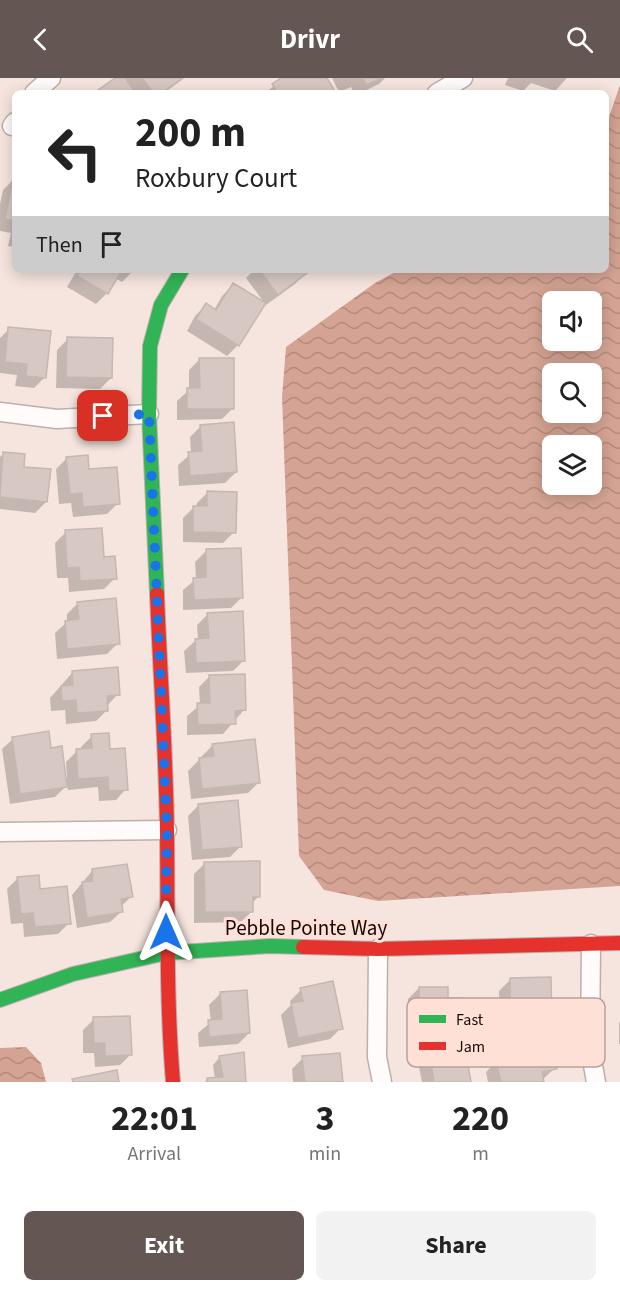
<!DOCTYPE html>
<style>
body{margin:0;font-family:"Source Sans 3",sans-serif;background:#f2f2f2;color:#222;height:100vh;display:flex;flex-direction:column;font-size:22px;white-space:nowrap}
*{box-sizing:border-box;margin:0}
p{font-size:20px;color:#767676}
.icon{flex:none;width:33px;height:33px;fill:none;stroke:currentColor;stroke-width:2;stroke-linecap:round;stroke-linejoin:round}
.map{position:relative;height:1004px;overflow:hidden}
.drawer{display:flex;flex-direction:column;background:#fff;flex:1}
.drawer>*{flex:none}
.hud{position:absolute;left:12px;top:12px;width:597px;height:183px;border-radius:9px;box-shadow:0 3px 15px #0003;background:#fff;color:#222;overflow:hidden}
.tools{position:absolute;left:542px;top:213px;display:grid;gap:12px}
.tools a{display:grid;place-items:center;width:60px;height:60px;border-radius:9px;background:#fff;box-shadow:0 3px 15px #0003;font-size:30px}
.pin{position:absolute;display:grid;place-items:center;width:51px;height:51px;color:#fff;margin:-26px;border-radius:12px;box-shadow:0 3px 9px #0006}
.me{position:absolute;width:66px;margin:-33px;rotate:0deg;stroke-linejoin:round;filter:drop-shadow(0 0 4px #0008)}
.turn{display:flex;align-items:center;gap:21px;height:126px;padding:0 24px;font-size:27px}
.turn .icon{width:78px;height:78px;stroke-width:2.5}
.turn b{display:block;font-size:42px;line-height:51px}
.then{display:flex;align-items:center;height:57px;padding:0 24px;background:#0003;gap:12px;font-size:22px}
.eta{display:flex;justify-content:space-evenly;align-items:center;height:102px;text-align:center}
.eta b{font-size:36px;font-weight:700;line-height:42px}
.primary-button{display:flex;gap:12px;margin-top:auto;padding:12px 24px}
.primary-button a{flex:1;height:69px;border-radius:9px;background:#645652;color:#fff;font-size:24px;font-weight:700;line-height:69px;text-align:center}
.primary-button a+a{background:#f2f2f2;color:#222}
header{display:flex;justify-content:space-between;align-items:center;height:78px;padding:0 24px;background:#645652;color:#fff;font-size:27px;font-weight:700}
.map>svg:first-child{display:block}
.water{fill:url(#water-waves);fill-rule:evenodd}
.shadow{fill:#0003}
.building{fill:#d7c8c3;stroke:#c5b7b2;stroke-width:1.5}
.lines{fill:none;stroke-linecap:round;stroke-linejoin:round}
.street-casing{stroke:#bdafab;stroke-width:21}
.fast-casing{stroke:#bdafab;stroke-width:16}
.jam-casing{stroke:#bdafab;stroke-width:16}
.street{stroke:#fefbfa;stroke-width:18}
.fast{stroke:#30b455;stroke-width:14}
.jam{stroke:#e5322d;stroke-width:14}
.route{stroke:#1a73e8;stroke-width:10;stroke-dasharray:0 18}
.labels{text-anchor:middle;stroke-width:6;stroke-linejoin:round;paint-order:stroke}
.street-label{font-size:21px;fill:#150906;stroke:#ffe0d6}
.key{fill:#ffe0d6;stroke:#b9a098;stroke-width:1.5}
.key-label{font-size:16px;fill:#150906}
</style>
<header><svg class="icon" aria-label="back" viewBox="0 0 24 24"><path d="M15 5l-7 7 7 7"/></svg>Drivr<svg class="icon" aria-label="search" viewBox="0 0 24 24"><circle cx="10" cy="10" r="6"/><path d="M15 15l6 6"/></svg></header>
<div class="map">
<svg width="620" height="1004" viewBox="0 0 620 1004">
<defs>
<pattern id="water-waves" width="16" height="10" patternUnits="userSpaceOnUse" patternTransform="scale(1.5)"><rect width="16" height="10" fill="#d4a393"/><path d="M0 5q4-4 8 0t8 0" fill="none" stroke="#b58b7d"/></pattern>
</defs>
<rect width="100%" height="100%" fill="#f6e5df"/>
<!-- water -->
<g class="water">
<path d="M620 7V808L378 823 324 812 299 778 282 319 286 269 375 205 399 192H606V48ZM552 224H591V262H552ZM552 296H591V334H552ZM552 368H591V406H552Z"/>
<polygon points="26,969 41,985 46,1004 0,1004 0,970"/>
</g>
<!-- shadow -->
<g class="shadow">
<polygon points="118,0 184,0 164,15 97,15"/>
<polygon points="284,0 325,0 335,15 265,15"/>
<polygon points="332,0 385,0 379,6 360,15 354,15 351,9 339,14"/>
<polygon points="508,0 567,0 555,13 531,5 523,13 505,7"/>
<polygon points="14,101 15,101 15,169 8,168 11,155 0,153 0,126 3,112"/>
<polygon points="77,192 134,192 122,204 115,200 107,215 96,226 67,209"/>
<polygon points="254,192 303,192 305,195 295,206 266,227 246,200"/>
<polygon points="233,207 238,267 227,278 187,253 195,238 206,227 214,232 222,218"/>
<polygon points="9,251 45,299 34,310 15,308 17,297 0,295 0,260"/>
<polygon points="68,261 111,300 100,311 56,310 57,272"/>
<polygon points="200,281 233,330 222,341 177,342 177,323 189,312 189,292"/>
<polygon points="201,348 236,394 225,405 179,408 178,387 191,376 190,359"/>
<polygon points="4,375 22,390 46,424 35,435 0,431 0,379"/>
<polygon points="67,380 88,393 118,425 107,436 73,439 71,425 59,426 56,391"/>
<polygon points="208,414 234,454 223,465 183,464 183,440 194,429 196,429 197,425"/>
<polygon points="66,454 103,480 115,500 104,511 69,514 68,500 57,500 55,465"/>
<polygon points="206,473 242,519 231,530 183,532 183,512 196,501 195,484"/>
<polygon points="78,525 118,565 107,576 57,581 55,555 67,544 67,536"/>
<polygon points="208,536 244,582 233,593 186,595 184,573 195,563 198,562 197,547"/>
<polygon points="73,594 118,616 107,628 107,632 96,643 66,646 65,632 51,633 50,620"/>
<polygon points="210,598 244,632 223,656 187,657 187,638 200,627 199,609"/>
<polygon points="92,658 109,672 126,711 116,722 99,723 98,709 68,712 67,707 55,719 10,726 2,671 13,661 50,671 65,700 67,700 66,684 77,673 81,672 81,669"/>
<polygon points="213,667 259,704 248,715 191,721 188,693 199,682 202,681 202,678"/>
<polygon points="199,727 241,768 230,779 192,782 188,738"/>
<polygon points="205,785 259,818 252,825 252,833 241,844 194,845 194,796"/>
<polygon points="92,793 131,819 120,829 121,834 110,844 77,850 72,817"/>
<polygon points="18,800 39,813 69,845 58,856 24,859 23,845 11,846 7,811"/>
<polygon points="510,902 551,945 540,956 500,957 499,913"/>
<polygon points="419,910 446,922 461,955 450,966 408,966 408,921"/>
<polygon points="301,912 341,950 330,961 288,970 281,937 291,927 290,923"/>
<polygon points="220,916 249,955 238,966 199,969 198,955 211,944 209,927"/>
<polygon points="94,941 130,977 120,987 95,989 94,975 83,975 83,952"/>
<polygon points="620,943 620,966 619,966 619,945"/>
<polygon points="430,978 470,1004 422,1004 419,989"/>
<polygon points="220,979 244,1004 205,1004 207,1001 215,1001 213,987"/>
<polygon points="303,980 341,1004 293,1004 292,991"/>
<polygon points="497,983 555,990 542,1002 542,1004 488,1004 486,994"/>
</g>
<!-- building -->
<g class="building">
<polygon points="115,0 125,0 136,15 94,15"/>
<polygon points="142,0 183,0 162,15 153,15"/>
<polygon points="281,0 327,0 336,15 278,15 272,6"/>
<polygon points="363,0 382,0 366,7"/>
<polygon points="13,100 15,100 15,143 5,141"/>
<polygon points="80,192 122,192 108,216 77,198"/>
<polygon points="259,192 305,192 307,195 278,217"/>
<polygon points="233,205 266,225 239,268 196,241 206,225 216,232"/>
<polygon points="8,249 51,253 46,300 26,298 27,286 5,284"/>
<polygon points="67,259 113,260 112,300 66,299"/>
<polygon points="199,280 234,280 234,331 187,331 187,310 200,310"/>
<polygon points="234,344 237,394 190,398 188,374 202,373 200,347"/>
<polygon points="3,374 25,376 24,389 51,391 47,424 0,419"/>
<polygon points="88,377 89,391 117,389 120,426 83,429 82,415 70,416 66,379"/>
<polygon points="207,413 237,414 236,455 193,454 193,428 207,428"/>
<polygon points="102,450 104,479 115,478 117,501 80,503 79,489 67,490 65,452"/>
<polygon points="241,470 243,520 194,522 193,500 206,499 206,471"/>
<polygon points="116,520 120,566 67,571 65,543 79,541 77,524"/>
<polygon points="243,533 245,583 196,585 195,561 209,560 207,535"/>
<polygon points="118,589 120,617 107,618 108,633 77,635 76,622 62,623 61,608 73,607 72,593"/>
<polygon points="245,596 246,632 235,633 236,646 198,647 197,625 210,625 209,597"/>
<polygon points="49,653 51,670 62,668 67,709 20,716 12,659"/>
<polygon points="109,655 110,671 125,670 128,712 109,713 108,699 78,701 76,671 92,670 91,656"/>
<polygon points="255,661 260,705 202,711 199,680 214,678 212,666"/>
<polygon points="238,722 242,769 202,772 198,726"/>
<polygon points="260,783 260,819 253,819 253,834 205,834 204,784"/>
<polygon points="127,786 133,819 121,821 123,834 87,840 82,804 93,803 92,791"/>
<polygon points="39,797 40,811 67,808 71,846 35,849 33,835 21,836 17,799"/>
<polygon points="551,899 552,946 511,947 510,900"/>
<polygon points="333,903 343,951 298,960 291,925 303,923 300,910"/>
<polygon points="419,909 448,909 448,920 462,920 462,956 419,956"/>
<polygon points="247,912 250,955 209,959 208,942 222,941 220,914"/>
<polygon points="130,938 132,977 105,978 105,965 94,965 93,939"/>
<polygon points="465,970 471,1004 423,1004 434,1002 429,977"/>
<polygon points="552,970 557,991 542,994 544,1004 501,1004 496,982"/>
<polygon points="244,974 246,1004 207,1004 207,1000 223,999 219,978"/>
<polygon points="340,975 343,1004 305,1004 302,978"/>
<polygon points="117,992 119,1004 73,1004 72,1001"/>
</g>
<g class="lines">
<!-- street casing -->
<g class="street-casing">
<g id="street">
<polyline points="34,15 51,0"/>
<polyline points="437,15 463,0"/>
<polyline points="12,48 15,44"/>
<polyline points="0,334 57,341 149,336"/>
<polyline points="0,754 167,752"/>
<polyline points="591,866 590,971 596,1004"/>
<polyline points="378,871 377,979 382,1004"/>
</g>
</g>
<!-- fast casing -->
<g class="fast-casing">
<g id="fast">
<polyline points="157,516 149,336 150,268 161,227 182,192"/>
<polyline points="0,922 73,896 166,875 270,868 303,869"/>
</g>
</g>
<!-- jam casing -->
<g class="jam-casing">
<g id="jam">
<path d="M157 516C160 595 166 674 167 753 168 837 166 920 173 1004"/>
<polyline points="303,869 378,871 620,865"/>
</g>
</g>
<!-- street -->
<use href="#street" class="street"/>
<!-- fast -->
<use href="#fast" class="fast"/>
<!-- jam -->
<use href="#jam" class="jam"/>
</g>
<g class="lines">
<!-- route -->
<polyline class="route" points="103,338 149,336 167,752 166,854"/>
</g>
<g class="labels">
<!-- street labels -->
<g class="street-label">
<text x="306" y="857">Pebble Pointe Way</text>
</g>
</g>
<!-- legend -->
<rect x="407" y="920" width="198" height="69" rx="9" class="key"/>
<rect x="419" y="937" width="27" height="8" fill="#30b455"/>
<rect x="419" y="964" width="27" height="8" fill="#e5322d"/>
<g class="key-label">
<text x="456" y="947">Fast</text>
<text x="456" y="974">Jam</text>
</g>
</svg>
<div class="tools">
<a><svg class="icon" aria-label="sound" viewBox="0 0 24 24"><path d="M4 9h4l5-4v14l-5-4H4zM17 9q2 3 0 6"/></svg></a>
<a><svg class="icon" aria-label="search" viewBox="0 0 24 24"><circle cx="10" cy="10" r="6"/><path d="M15 15l6 6"/></svg></a>
<a><svg class="icon" aria-label="layers" viewBox="0 0 24 24"><path d="M12 4l9 5-9 5-9-5zM3 14l9 5 9-5"/></svg></a>
</div>
<div class="pin" style="left:103px;top:338px;background:#d93025"><svg class="icon" aria-label="arrive" viewBox="0 0 24 24"><path d="M6 21V4h12l-3 4 3 4H6"/></svg></div>
<svg class="me" style="left:166px;top:854px" viewBox="-20 -20 40 40"><path d="M0-17L14 15 0 8-14 15z" fill="#1a73e8" stroke="#fff" stroke-width="4"/></svg>
<div class="hud">
<div class="turn"><svg class="icon" aria-label="left" viewBox="0 0 24 24"><path d="M17 20v-9H6M10 6l-5 5 5 5"/></svg><div><b>200 m</b>Roxbury Court</div></div>
<div class="then">Then<svg class="icon" aria-label="arrive" viewBox="0 0 24 24"><path d="M6 21V4h12l-3 4 3 4H6"/></svg></div>
</div>
</div>
<section class="drawer">
<div class="eta">
<div><b>22:01</b><p>Arrival</p></div>
<div><b>3</b><p>min</p></div>
<div><b>220</b><p>m</p></div>
</div>
<div class="primary-button"><a>Exit</a><a>Share</a></div>
</section>
